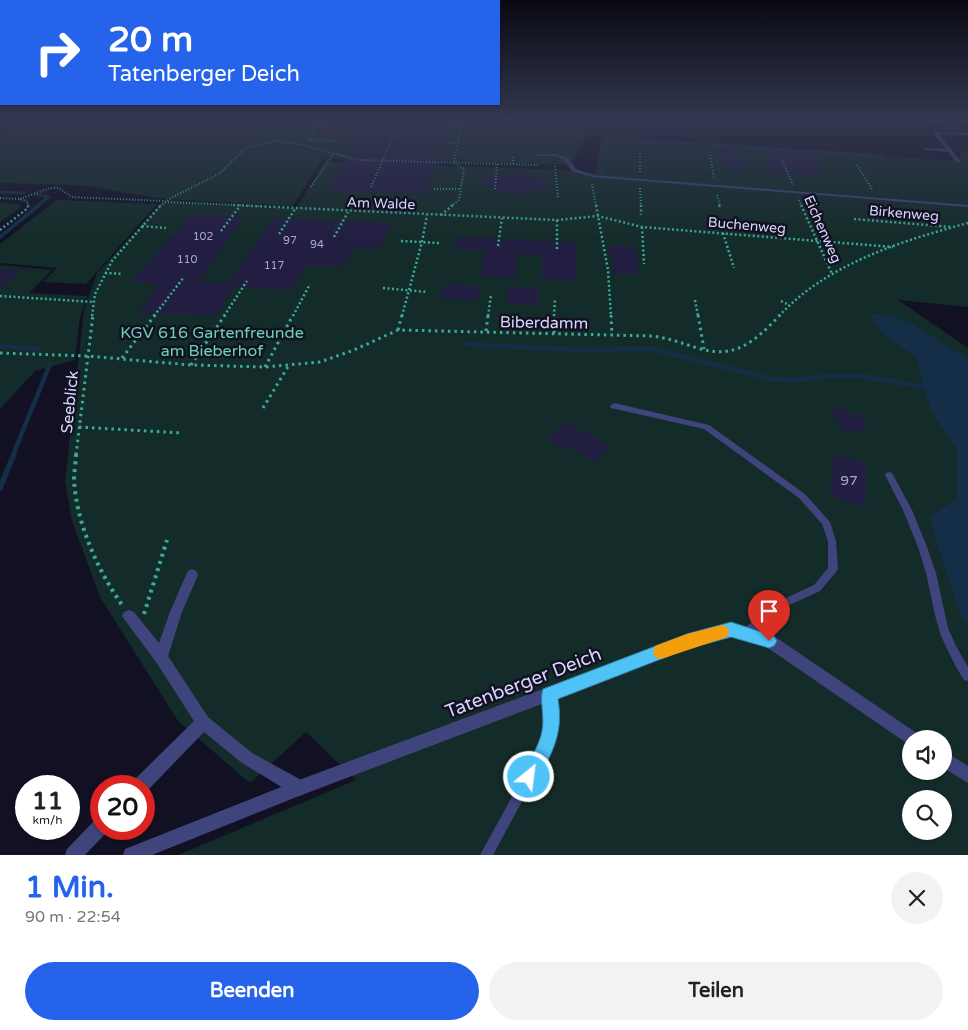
<!DOCTYPE html>
<html lang="de">
<meta charset="utf-8">
<style>
body{margin:0;font-family:"Varela Round",sans-serif;background:#f2f2f2;color:#222;height:100vh;display:flex;flex-direction:column;font-size:19px;white-space:nowrap}
*{box-sizing:border-box;margin:0}
p{font-size:16px;color:#767676}
.icon{flex:none;width:28px;height:28px;fill:none;stroke:currentColor;stroke-width:2;stroke-linecap:round;stroke-linejoin:round}
.map{position:relative;height:855px;overflow:hidden}
.sheet{display:flex;flex-direction:column;background:#fff;flex:1}
.sheet>*{flex:none}
.guide{position:absolute;left:0px;top:0px;width:500px;height:105px;box-shadow:0 1px 4px #0004;background:#2563eb;color:#fff;overflow:hidden}
.tools{position:absolute;left:902px;top:730px;display:grid;gap:10px}
.tools a{display:grid;place-items:center;width:50px;height:50px;border-radius:50%;background:#fff;box-shadow:0 1px 4px #0004;font-size:25px}
.speed{position:absolute;left:15px;top:775px;display:flex;gap:10px;font-size:25px;font-weight:700;text-align:center}
.speed>*{display:grid;place-content:center;width:65px;height:65px;border-radius:50%;background:#fff;box-shadow:0 1px 4px #0004;line-height:1}
.speed small{font-size:12px;font-weight:400}
.speed .limit{border:8px solid #d22;background:#fff;color:#111}
.pin{position:absolute;display:grid;place-items:center;width:42px;height:42px;color:#fff;margin:-51px -21px;border-radius:50% 50% 50% 0;rotate:-45deg;box-shadow:0 0 5px #0007}
.pin .icon{rotate:45deg}
.me{position:absolute;width:55px;margin:-28px;rotate:29deg;stroke-linejoin:round;filter:drop-shadow(0 0 4px #0008)}
.turn{display:flex;align-items:center;gap:18px;height:105px;padding:0 25px;font-size:22px}
.turn .icon{width:65px;height:65px;stroke-width:2.5}
.turn b{display:block;font-size:35px;line-height:42px}
.round{display:grid;place-items:center;flex:none;width:52px;height:52px;border-radius:26px;background:#f2f2f2}
.headline{display:flex;align-items:center;justify-content:space-between;height:85px;padding:0 25px}
h1{font-size:30px;font-weight:700;line-height:38px;color:#2563eb}
.cta{display:flex;gap:10px;margin-top:auto;padding:10px 25px}
.cta a{flex:1;height:58px;border-radius:30px;background:#2563eb;color:#fff;font-size:20px;font-weight:700;line-height:58px;text-align:center}
.cta a+a{background:#f2f2f2;color:#222}
.map>svg:first-child{display:block}
.green{fill:#142c29;fill-rule:evenodd}
.water{fill:#152e48}
.lines{fill:none;stroke-linecap:round;stroke-linejoin:round}
.stream-far3{stroke:#152e48;stroke-width:3}
.stream-far2{stroke:#152e48;stroke-width:4}
.stream-far1{stroke:#152e48;stroke-width:4.5}
.stream{stroke:#152e48;stroke-width:5.5}
.building{fill:#221e42}
.path-far3{stroke:#3baa99;stroke-width:2;stroke-dasharray:1 2;stroke-linecap:butt}
.path-far2{stroke:#3baa99;stroke-width:2.5;stroke-dasharray:2 2.5;stroke-linecap:butt}
.path-far1{stroke:#3baa99;stroke-width:3;stroke-dasharray:2.5 4;stroke-linecap:butt}
.path{stroke:#3baa99;stroke-width:4;stroke-dasharray:3 4.5;stroke-linecap:butt}
.service{fill:#40447d;fill-rule:evenodd}
.minor{fill:#40447d;fill-rule:evenodd}
.tertiary{fill:#40447d;fill-rule:evenodd}
.route{fill:#4fc3f7;stroke:#337fa1}
.slow{fill:#f59e0b}
.labels{text-anchor:middle;stroke-width:5;stroke-linejoin:round;paint-order:stroke}
.far-number-label{font-size:11px;fill:#aaa8cd}
.far-street-label{font-size:14px;fill:#d7d6fb;stroke:#121123}
.number-label{font-size:14px;fill:#aaa8cd}
.street-label{font-size:16px;fill:#d7d6fb;stroke:#121123}
.park-label{font-size:16px;fill:#69d4af;stroke:#121123}
.near-street-label{font-size:19px;fill:#d7d6fb;stroke:#121123}
</style>
<div class="map">
<svg width="968" height="855" viewBox="0 0 968 855">
<rect width="100%" height="100%" fill="#121123"/>
<!-- green -->
<g class="green">
<polygon points="25,120 583,120 585,136 571,165 323,158 293,206 163,199 78,185 0,183 0,137"/>
<path d="M602 137 957 161 962 151H968V307L898 300 968 348V855H178L356 780 306 732 250 783 178 721 100 597 72 521 65 481 84 310 97 273 164 200 296 208 325 162 564 170 595 173ZM911 739H944V771H911ZM911 799H944V831H911Z"/>
<polygon points="57,200 157,204 86,284 43,282 57,268 0,263 0,244"/>
<polygon points="0,202 21,205 19,209 0,222"/>
<polygon points="0,265 52,270 29,293 87,296 80,317 75,360 35,371 0,409"/>
</g>
<!-- water -->
<polygon class="water" points="889,315 913,324 968,359 968,628 961,617 929,517 957,499 957,450 930,408 916,357 883,334 871,315"/>
<g class="lines">
<!-- stream-far3 -->
<g class="stream-far3">
<polyline points="0,130 15,120"/>
<polyline points="601,174 606,138 883,156"/>
<polyline points="0,192 24,193"/>
<polyline points="35,194 49,197 37,206"/>
</g>
<!-- stream-far2 -->
<polyline class="stream-far2" points="0,237 39,205"/>
<!-- stream-far1 -->
<g class="stream-far1">
<polyline points="465,344 574,350 652,349 771,379 795,380 829,376 861,376 924,387"/>
<polyline points="0,346 37,349"/>
<polyline points="13,455 50,364"/>
</g>
<!-- stream -->
<polyline class="stream" points="0,488 14,454"/>
</g>
<!-- building -->
<g class="building">
<polygon points="339,120 362,128 367,120 373,123 393,120 399,128 415,120 445,129 436,133 453,147 431,146 433,147 426,150 439,156 427,194 327,191 361,129 330,138 315,128"/>
<polygon points="721,148 739,149 744,170 727,169"/>
<polygon points="765,151 813,154 823,176 773,172"/>
<polygon points="518,171 551,184 535,192 530,190 517,197 478,183 497,174 504,177"/>
<polygon points="191,215 245,216 199,282 229,282 273,218 391,223 380,249 353,248 344,267 306,266 293,290 234,287 215,316 138,312 157,287 154,287 157,284 131,282"/>
<polygon points="457,237 576,242 576,281 541,279 542,255 518,254 515,278 480,276 485,251 453,249"/>
<polygon points="609,245 635,246 640,275 613,274"/>
<polygon points="0,269 22,270 0,289"/>
<polygon points="445,284 480,286 477,301 440,299"/>
<polygon points="508,287 539,288 538,305 506,303"/>
<polygon points="830,407 846,408 848,413 859,413 868,431 842,430"/>
<polygon points="564,422 610,445 596,462 563,445 561,447 547,440"/>
<polygon points="834,454 867,464 865,507 830,496"/>
</g>
<g class="lines">
<!-- path-far3 -->
<g class="path-far3">
<polyline points="296,120 319,121"/>
<polyline points="317,125 346,125"/>
<polyline points="451,127 460,127"/>
<polyline points="308,140 339,141"/>
<polyline points="308,141 320,120"/>
<polyline points="449,143 457,143"/>
<polyline points="640,150 640,172"/>
<polyline points="710,155 714,179"/>
<polyline points="513,157 513,164"/>
<polyline points="782,160 793,185"/>
<polyline points="857,165 872,189"/>
<polyline points="555,166 558,197"/>
<polyline points="592,184 596,206"/>
<polyline points="311,187 333,154"/>
<polyline points="371,187 394,134"/>
<polyline points="640,188 641,206"/>
<polyline points="434,189 460,189"/>
<polyline points="495,189 497,164"/>
<polyline points="717,195 720,206"/>
<polyline points="0,198 20,199 28,202 28,206"/>
<polyline points="20,199 50,188 59,188 72,197 164,201"/>
<polyline points="799,200 802,206"/>
<polyline points="165,202 259,206"/>
<polyline points="160,206 171,198 219,174 246,148 276,141 303,145 358,160 538,165"/>
<polyline points="451,206 459,200 464,169 454,162 462,120"/>
</g>
<!-- path-far2 -->
<g class="path-far2">
<polyline points="233,205 557,220 598,216 642,227 893,247"/>
<polyline points="596,205 608,270 611,316"/>
<polyline points="641,205 641,215"/>
<polyline points="719,205 720,208"/>
<polyline points="801,205 832,274"/>
<polyline points="441,215 453,205"/>
<polyline points="854,219 951,227"/>
<polyline points="557,220 557,249"/>
<polyline points="142,226 166,228"/>
<polyline points="642,227 644,264"/>
<polyline points="0,230 28,208 28,205"/>
<polyline points="221,231 240,206"/>
<polyline points="723,233 734,268"/>
<polyline points="279,234 295,209"/>
<polyline points="334,237 348,212"/>
<polyline points="401,241 439,243"/>
<polyline points="498,246 502,218"/>
<polyline points="105,273 123,274"/>
<polyline points="383,288 427,292"/>
<polyline points="0,296 94,302"/>
<polyline points="695,300 698,316"/>
<polyline points="781,301 789,305"/>
<polyline points="92,316 95,294 112,261 161,205"/>
<polyline points="154,316 184,277"/>
<polyline points="224,316 247,281"/>
<polyline points="293,316 310,284"/>
<polyline points="402,316 422,242 427,215"/>
<polyline points="488,316 491,295"/>
<polyline points="554,316 555,298"/>
<path d="M779 316C827 264 901 241 968 223"/>
</g>
<!-- path-far1 -->
<g class="path-far1">
<polyline points="611,315 612,335"/>
<polyline points="698,315 704,349"/>
<polyline points="398,330 402,315"/>
<polyline points="486,331 488,315"/>
<polyline points="554,333 555,315"/>
<path d="M0 353 87 356 191 365 265 367 320 362 354 350 398 330 652 336C668 338 682 343 697 348 736 360 755 341 780 315"/>
<polyline points="122,358 155,315"/>
<polyline points="191,365 225,315"/>
<polyline points="265,367 293,315"/>
<polyline points="263,408 289,365"/>
<polyline points="79,427 181,433"/>
<polyline points="76,455 93,315"/>
</g>
<!-- path -->
<g class="path">
<path d="M76 454C76 462 74 472 74 481 77 524 97 569 122 605"/>
<polyline points="144,614 167,540"/>
</g>
<!-- service -->
<g class="service">
<polygon points="927,120 968,121 968,123 929,121"/>
<polygon points="934,132 968,133 968,135 938,134 952,150 960,161 960,162 956,162 948,152 925,150 925,148 926,148 946,149 934,134"/>
<polygon points="538,154 557,154 568,158 576,169 593,175 968,205 968,207 592,177 572,171 564,160 555,156 537,156 536,155"/>
<polygon points="614,403 709,425 805,494 830,522 836,541 838,569 836,572 820,591 783,608 749,637 745,639 741,637 740,634 741,631 777,602 814,585 828,568 828,541 822,524 799,498 704,429 611,408 610,406"/>
<polygon points="889,472 892,473 912,510 927,547 936,573 948,628 956,646 968,667 968,681 964,680 956,667 941,636 935,615 926,573 918,547 903,510 885,475 886,473"/>
<polygon points="549,689 553,690 557,716 552,746 493,855 480,855 541,744 547,716 544,694 545,690"/>
</g>
<!-- minor -->
<g class="minor">
<polygon points="192,569 196,571 198,575 182,612 168,656 208,717 252,753 305,782 307,788 305,794 299,796 293,794 242,763 204,732 146,792 144,792 144,786 132,786 134,780 194,721 156,662 122,616 124,612 129,610 134,612 159,643 170,612 186,575 188,571"/>
<polygon points="101,818 101,829 108,829 107,832 85,855 65,855 67,849 95,820"/>
</g>
<!-- tertiary -->
<g class="tertiary">
<polygon points="731,623 774,636 918,734 920,739 911,739 911,746 908,744 765,646 731,635 687,649 299,796 152,855 123,855 125,849 299,780 687,635"/>
<polygon points="944,751 968,766 968,783 944,768"/>
</g>
</g>
<!-- sky -->
<linearGradient id="sky" x2="0" y2="1"><stop stop-color="#0a0913"/><stop offset="0.5" stop-color="#333850"/><stop offset="1" stop-color="#333850" stop-opacity="0"/></linearGradient>
<rect width="968" height="239" fill="url(#sky)"/>
<!-- route -->
<path class="route" d="M731 622 774 636 777 641 774 646 769 648 731 637 687 649 558 699C564 734 552 753 536 783L529 786 523 783 520 777C527 762 539 748 542 731 545 717 539 699 543 689L687 634Z"/>
<!-- slow -->
<polygon class="slow" points="722,625 727,627 729,632 727,637 661,659 655,657 653,652 655,646 687,634"/>
<g class="labels">
<!-- far-number labels -->
<g class="far-number-label">
<text x="203" y="240">102</text>
<text x="290" y="244">97</text>
<text x="317" y="248">94</text>
<text x="187" y="263">110</text>
<text x="274" y="269">117</text>
</g>
<!-- far-street labels -->
<g class="far-street-label">
<text transform="translate(381 203) rotate(2)" y="5">Am Walde</text>
<text transform="translate(904 213) rotate(5)" y="5">Birkenweg</text>
<text transform="translate(747 225) rotate(5)" y="5">Buchenweg</text>
<text transform="translate(823 229) rotate(66)" y="5">Eichenweg</text>
</g>
<!-- number labels -->
<g class="number-label">
<text x="849" y="485">97</text>
</g>
<!-- street labels -->
<g class="street-label">
<text transform="translate(544 322) rotate(1)" y="6">Biberdamm</text>
<text transform="translate(69 402) rotate(-84)" y="6">Seeblick</text>
</g>
<!-- park labels -->
<g class="park-label">
<text x="212" y="338">KGV 616 Gartenfreunde<tspan x="212" dy="18">am Bieberhof</tspan></text>
</g>
<!-- near-street labels -->
<g class="near-street-label">
<text transform="translate(523 682) rotate(-21)" y="7">Tatenberger Deich</text>
</g>
</g>
</svg>
<div class="tools">
<a><svg class="icon" aria-label="sound" viewBox="0 0 24 24"><path d="M4 9h4l5-4v14l-5-4H4zM17 9q2 3 0 6"/></svg></a>
<a><svg class="icon" aria-label="search" viewBox="0 0 24 24"><circle cx="10" cy="10" r="6"/><path d="M15 15l6 6"/></svg></a>
</div>
<div class="speed"><div>11<small>km/h</small></div><div class="limit">20</div></div>
<div class="pin" style="left:769px;top:641px;background:#d93025"><svg class="icon" aria-label="arrive" viewBox="0 0 24 24"><path d="M6 21V4h12l-3 4 3 4H6"/></svg></div>
<svg class="me" style="left:529px;top:777px" viewBox="-20 -20 40 40"><circle r="17" fill="#4fc3f7" stroke="#fff" stroke-width="3"/><path d="M0-11L8 9 0 5-8 9z" fill="#fff"/></svg>
<div class="guide">
<div class="turn"><svg class="icon" aria-label="right" viewBox="0 0 24 24"><path d="M7 20v-9h11M14 6l5 5-5 5"/></svg><div><b>20 m</b>Tatenberger Deich</div></div>
</div>
</div>
<section class="sheet">
<div class="headline"><div><h1>1 Min.</h1><p>90 m · 22:54</p></div><a class="round"><svg class="icon" aria-label="close" viewBox="0 0 24 24"><path d="M6 6l12 12M18 6L6 18"/></svg></a></div>
<div class="cta"><a>Beenden</a><a>Teilen</a></div>
</section>
